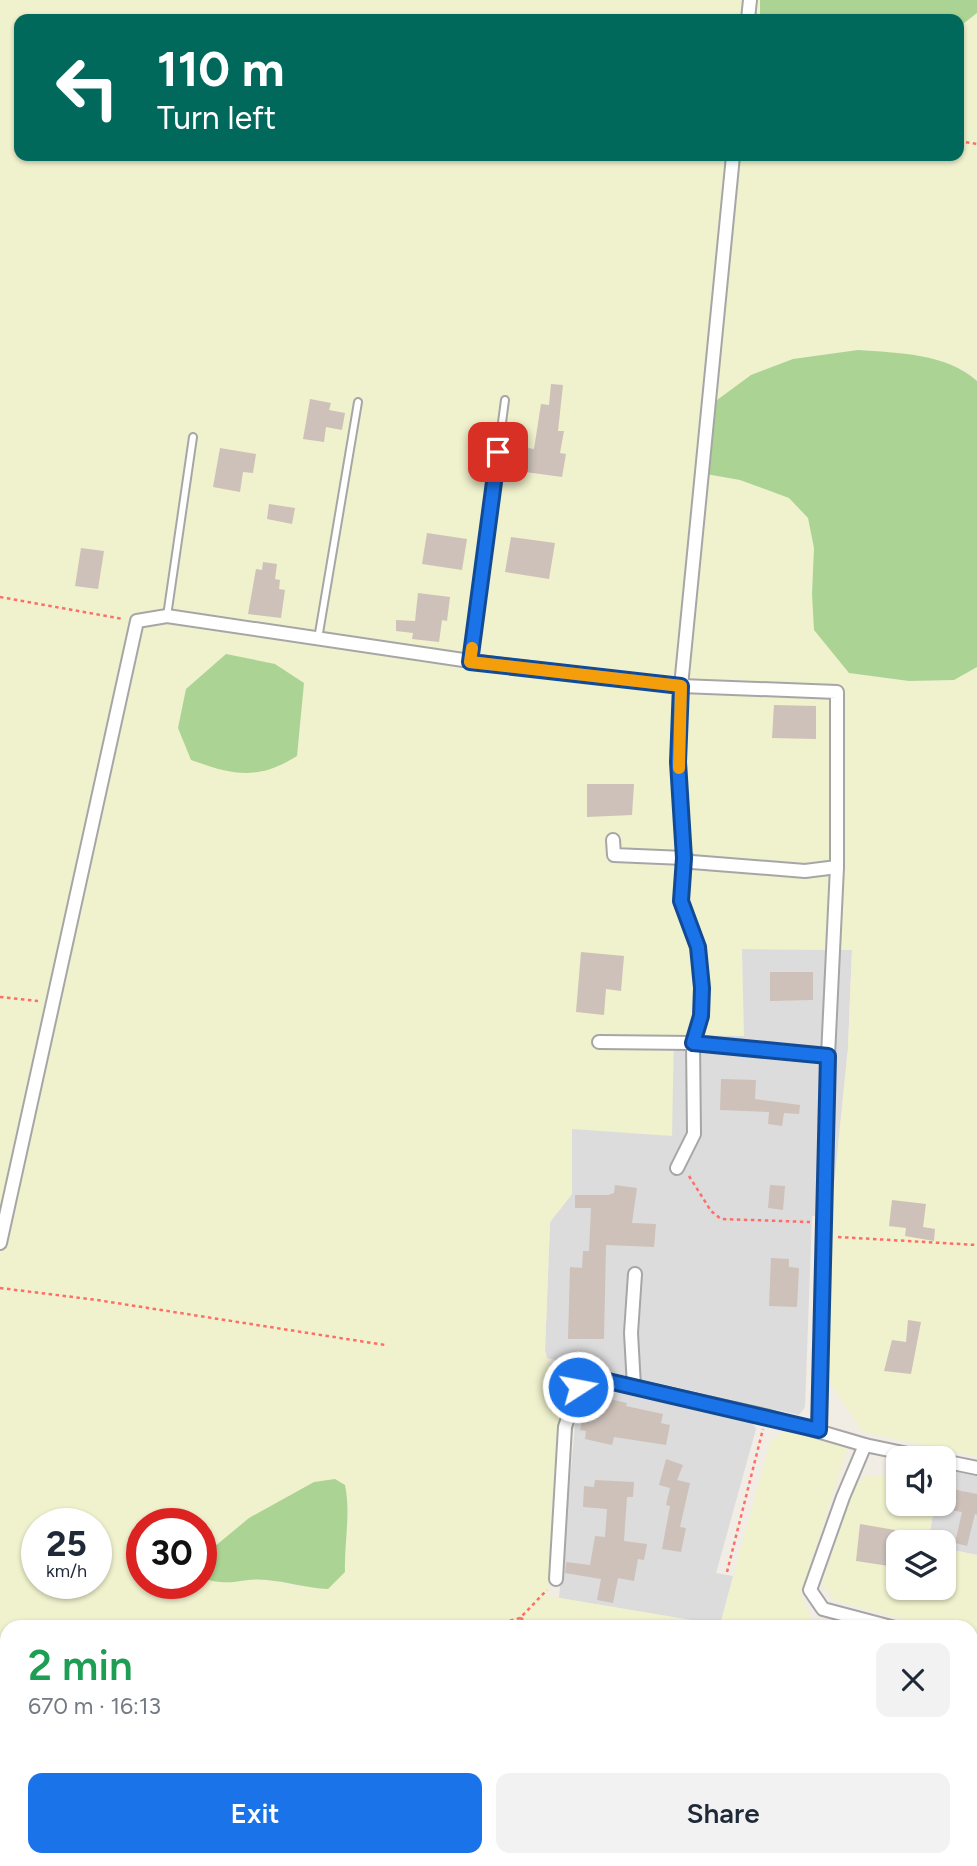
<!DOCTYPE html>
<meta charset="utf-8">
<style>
body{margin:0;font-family:Figtree,sans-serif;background:#f2f2f3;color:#1f2937;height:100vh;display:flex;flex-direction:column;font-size:26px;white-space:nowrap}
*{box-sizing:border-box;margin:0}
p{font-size:23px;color:#747a83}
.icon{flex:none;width:38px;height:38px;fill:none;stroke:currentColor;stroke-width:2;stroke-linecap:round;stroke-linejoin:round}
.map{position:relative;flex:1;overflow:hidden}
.details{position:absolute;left:0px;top:1620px;width:978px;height:247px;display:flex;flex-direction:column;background:#fff;border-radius:21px 21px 0 0;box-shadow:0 2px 5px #0004}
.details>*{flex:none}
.banner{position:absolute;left:14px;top:14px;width:950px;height:147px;border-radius:14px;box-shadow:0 2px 5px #0004;background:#00695c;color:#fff;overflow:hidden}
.buttons{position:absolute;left:886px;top:1446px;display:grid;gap:14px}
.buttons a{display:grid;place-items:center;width:70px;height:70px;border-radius:14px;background:#fff;box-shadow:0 2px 5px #0004;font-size:35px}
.speed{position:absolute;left:21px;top:1508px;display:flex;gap:14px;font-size:35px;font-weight:700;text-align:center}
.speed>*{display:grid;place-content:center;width:91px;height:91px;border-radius:50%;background:#fff;box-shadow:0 2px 5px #0004;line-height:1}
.speed small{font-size:18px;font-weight:400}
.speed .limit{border:10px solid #d22;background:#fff;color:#111}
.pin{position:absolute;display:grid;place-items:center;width:60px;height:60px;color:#fff;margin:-30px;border-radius:14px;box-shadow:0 4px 10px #0006}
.me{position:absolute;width:77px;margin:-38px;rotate:79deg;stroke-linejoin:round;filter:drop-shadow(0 0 5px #0008)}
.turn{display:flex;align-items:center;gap:24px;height:147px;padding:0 28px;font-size:32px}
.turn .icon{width:91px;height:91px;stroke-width:2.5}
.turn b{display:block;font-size:49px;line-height:60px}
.round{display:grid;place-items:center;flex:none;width:74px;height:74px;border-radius:14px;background:#f2f2f3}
.overview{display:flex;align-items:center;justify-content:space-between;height:119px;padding:0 28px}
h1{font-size:42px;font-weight:600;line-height:52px;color:#1e9e55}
.primary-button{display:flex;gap:14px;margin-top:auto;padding:14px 28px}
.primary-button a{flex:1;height:80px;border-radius:14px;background:#1a73e8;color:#fff;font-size:28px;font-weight:600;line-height:80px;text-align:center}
.primary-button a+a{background:#f2f2f3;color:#1f2937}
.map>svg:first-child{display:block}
.residential{fill:#dddcdc}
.farmland{fill:#f0f1cd;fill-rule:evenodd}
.forest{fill:#abd494}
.building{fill:#cdc1b9}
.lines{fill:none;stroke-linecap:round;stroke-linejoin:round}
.lane-casing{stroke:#a6a6a6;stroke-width:10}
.street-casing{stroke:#a6a6a6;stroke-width:16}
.path{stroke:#ff6e66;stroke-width:2.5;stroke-dasharray:3.5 3.5;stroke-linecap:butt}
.lane{stroke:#fff;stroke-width:6}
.street{stroke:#fff;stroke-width:12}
.route-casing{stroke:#114b97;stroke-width:18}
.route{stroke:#1a73e8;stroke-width:12}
.slow{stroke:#f59e0b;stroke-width:12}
</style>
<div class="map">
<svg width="977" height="1866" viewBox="0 0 977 1866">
<rect width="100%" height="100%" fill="#f1ece4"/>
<!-- residential -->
<g class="residential">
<polygon points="741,949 852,950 848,1048 831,1216 812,1216 805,1407 799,1415 547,1358 545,1351 550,1222 572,1194 572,1129 674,1034"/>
<polygon points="588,1391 618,1393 751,1421 756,1429 716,1573 733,1576 720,1625 559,1598 577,1404"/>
<polygon points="956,1472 977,1476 977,1555 943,1548 943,1542 928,1542 935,1503 943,1503 943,1480"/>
</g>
<!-- farmland -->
<g class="farmland">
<path d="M0 0H760V19H19V156H959V27L977 13V381L964 369 858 350 793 359 751 375 706 474 740 480 789 498 808 518 814 548 812 594 909 681 954 680 977 667V1457L863 1432 825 1376 831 1216 848 1048 852 950 742 949 744 1036 674 1035 672 1136 572 1129V1194L550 1222 545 1351 552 1375 571 1377 560 1407 548 1596 720 1625 770 1442 785 1431 848 1446 801 1594 811 1619 846 1627 7 1628V1860H971V1658L977 1659V1866H0ZM275 664 304 683 300 720ZM349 1506 344 1542 345 1572 301 1587 266 1579ZM37 1524H96V1584H37ZM142 1524H201V1584H142Z"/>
<polygon points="898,1473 898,1503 935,1503 928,1542 898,1542 898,1587 943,1587 943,1548 977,1555 977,1638 971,1637 971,1628 931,1627 836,1601 822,1585 854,1486 866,1476"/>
</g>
<!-- forest -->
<g class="forest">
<polygon points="760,0 977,0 977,13 959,27 959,19 760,19"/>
<path d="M858 350C898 353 946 353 977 381V667L954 680 909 681 849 673 814 630 812 594 814 548 808 518 789 498 740 480 706 474 713 403 751 375 793 359Z"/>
<path d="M226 654 275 664 304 683 297 756C257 781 233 775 191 760L178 728 186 689Z"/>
<path d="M335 1479 345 1485C351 1514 344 1543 345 1572L328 1589C307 1588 288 1582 267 1580 241 1577 232 1588 202 1578L208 1552 249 1518 314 1482Z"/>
</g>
<!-- building -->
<g class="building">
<polygon points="551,384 563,385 558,431 564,431 560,453 566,454 562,477 518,471 522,447 534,449 541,404 549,405"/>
<polygon points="310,399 331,403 329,410 345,413 342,430 326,427 324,442 303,439"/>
<polygon points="220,448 256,454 253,473 243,472 240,492 213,487"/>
<polygon points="269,504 295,508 292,524 267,519"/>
<polygon points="427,533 467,539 462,570 422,564"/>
<polygon points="511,537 555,543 549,579 505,572"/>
<polygon points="81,548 104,551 98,589 75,586"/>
<polygon points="263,562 277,564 275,579 280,580 279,589 285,590 281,618 248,614 256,569 262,570"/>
<polygon points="418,593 450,597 447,621 442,620 439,642 412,639 413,633 396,631 396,620 415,621"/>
<polygon points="774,705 816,706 816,739 772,738"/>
<polygon points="587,784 634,784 632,815 587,817"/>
<polygon points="581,952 624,956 621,991 606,989 604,1015 576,1012"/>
<polygon points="770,972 813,972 813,1000 770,1001"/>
<polygon points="721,1079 756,1080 755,1099 800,1105 799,1114 784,1113 782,1126 768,1124 769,1112 720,1110"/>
<polygon points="615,1185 637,1188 632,1223 656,1224 654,1247 606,1245 604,1339 568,1339 570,1267 582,1268 583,1251 589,1251 591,1208 575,1208 575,1195 608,1195 614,1193"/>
<polygon points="770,1185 785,1186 783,1210 768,1208"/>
<polygon points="892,1200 926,1204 923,1227 935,1229 934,1241 905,1236 906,1228 889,1226"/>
<polygon points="771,1258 789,1259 789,1267 799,1268 797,1307 769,1306"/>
<polygon points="908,1320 921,1322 911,1374 884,1371 892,1340 906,1342"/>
<polygon points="601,1397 627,1403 626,1406 663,1414 661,1423 670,1425 666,1445 614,1437 612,1445 585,1439 586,1431 580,1430 583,1417 596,1420"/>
<polygon points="666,1459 683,1465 677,1480 690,1483 680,1527 686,1528 681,1552 662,1549 670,1506 666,1505 670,1488 659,1485"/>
<polygon points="595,1480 634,1482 633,1497 627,1497 624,1541 647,1544 644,1560 638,1559 634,1581 618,1578 613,1603 597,1600 601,1579 565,1573 566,1562 590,1565 595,1536 605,1537 607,1509 583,1507 584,1486 594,1487"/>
<polygon points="947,1488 977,1494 977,1515 975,1514 967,1546 955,1543 962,1512 943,1509"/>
<polygon points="860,1524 895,1530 889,1566 856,1561"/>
</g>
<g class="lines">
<!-- lane casing -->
<g class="lane-casing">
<g id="lane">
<polyline points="167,616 193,437"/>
<polyline points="318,639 358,402"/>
<polyline points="470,661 505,400"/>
</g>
</g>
<!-- street casing -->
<g class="street-casing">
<g id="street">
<polyline points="748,19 750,0"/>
<polyline points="599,1042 693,1043 828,1056"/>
<polyline points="677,1168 694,1134 693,1043 701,1016 702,988 698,947 681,901 684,858 678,762 681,686 733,156"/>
<polyline points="0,1243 137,621 167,616 470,661 681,686 837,692 837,867 805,871 692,862 684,858 614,855 613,840"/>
<polyline points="634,1386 631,1333 635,1274"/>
<polyline points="819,1430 828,1056 837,867"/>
<polyline points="865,1445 843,1497 810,1590 823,1609 895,1628"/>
<polyline points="943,1461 977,1468"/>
<polyline points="556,1579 565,1427 578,1387 595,1378 766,1416 865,1445 927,1458"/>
<polyline points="971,1647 977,1648"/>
</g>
</g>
<!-- path -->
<g class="path">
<polyline points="959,141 977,144"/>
<polyline points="0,597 123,619"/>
<polyline points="0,997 38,1001"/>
<polyline points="689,1176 711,1211 721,1219 810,1222"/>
<polyline points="838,1237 977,1245"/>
<polyline points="0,1288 97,1300 385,1345"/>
<polyline points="727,1572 763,1429"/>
<polyline points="520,1618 542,1628"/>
<polyline points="483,1628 520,1618 547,1590"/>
<polyline points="0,1751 7,1749"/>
<polyline points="971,1850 977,1853"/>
<polyline points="91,1866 93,1860"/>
<polyline points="225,1866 227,1860"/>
<polyline points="377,1866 379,1860"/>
</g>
<!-- lane -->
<use href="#lane" class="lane"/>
<!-- street -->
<use href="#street" class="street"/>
</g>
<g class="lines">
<!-- route casing -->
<g class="route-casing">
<polyline id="route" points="498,452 470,662 681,686 678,762 684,858 681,901 698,947 702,988 701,1016 693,1043 828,1056 819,1430 595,1378 578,1387"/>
</g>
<!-- route -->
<use href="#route" class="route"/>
<!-- slow -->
<polyline class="slow" points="472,648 470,662 681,686 679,768"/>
</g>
</svg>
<div class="buttons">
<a><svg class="icon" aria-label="sound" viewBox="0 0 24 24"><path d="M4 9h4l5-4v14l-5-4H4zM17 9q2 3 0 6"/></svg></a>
<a><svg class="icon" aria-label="layers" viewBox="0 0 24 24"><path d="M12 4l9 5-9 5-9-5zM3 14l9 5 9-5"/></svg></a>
</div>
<div class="speed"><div>25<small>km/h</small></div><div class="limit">30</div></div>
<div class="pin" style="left:498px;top:452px;background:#d93025"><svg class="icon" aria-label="arrive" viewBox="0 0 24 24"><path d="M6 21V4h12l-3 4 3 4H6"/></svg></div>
<svg class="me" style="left:578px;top:1387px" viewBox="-20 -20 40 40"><circle r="17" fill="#1a73e8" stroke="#fff" stroke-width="3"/><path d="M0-11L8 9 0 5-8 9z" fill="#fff"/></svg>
<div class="banner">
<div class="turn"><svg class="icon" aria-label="left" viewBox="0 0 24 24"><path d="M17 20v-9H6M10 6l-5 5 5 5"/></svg><div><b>110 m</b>Turn left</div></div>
</div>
<section class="details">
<div class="overview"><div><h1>2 min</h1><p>670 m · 16:13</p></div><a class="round"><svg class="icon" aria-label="close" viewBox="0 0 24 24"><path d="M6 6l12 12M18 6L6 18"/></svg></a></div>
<div class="primary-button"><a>Exit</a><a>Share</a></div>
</section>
</div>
